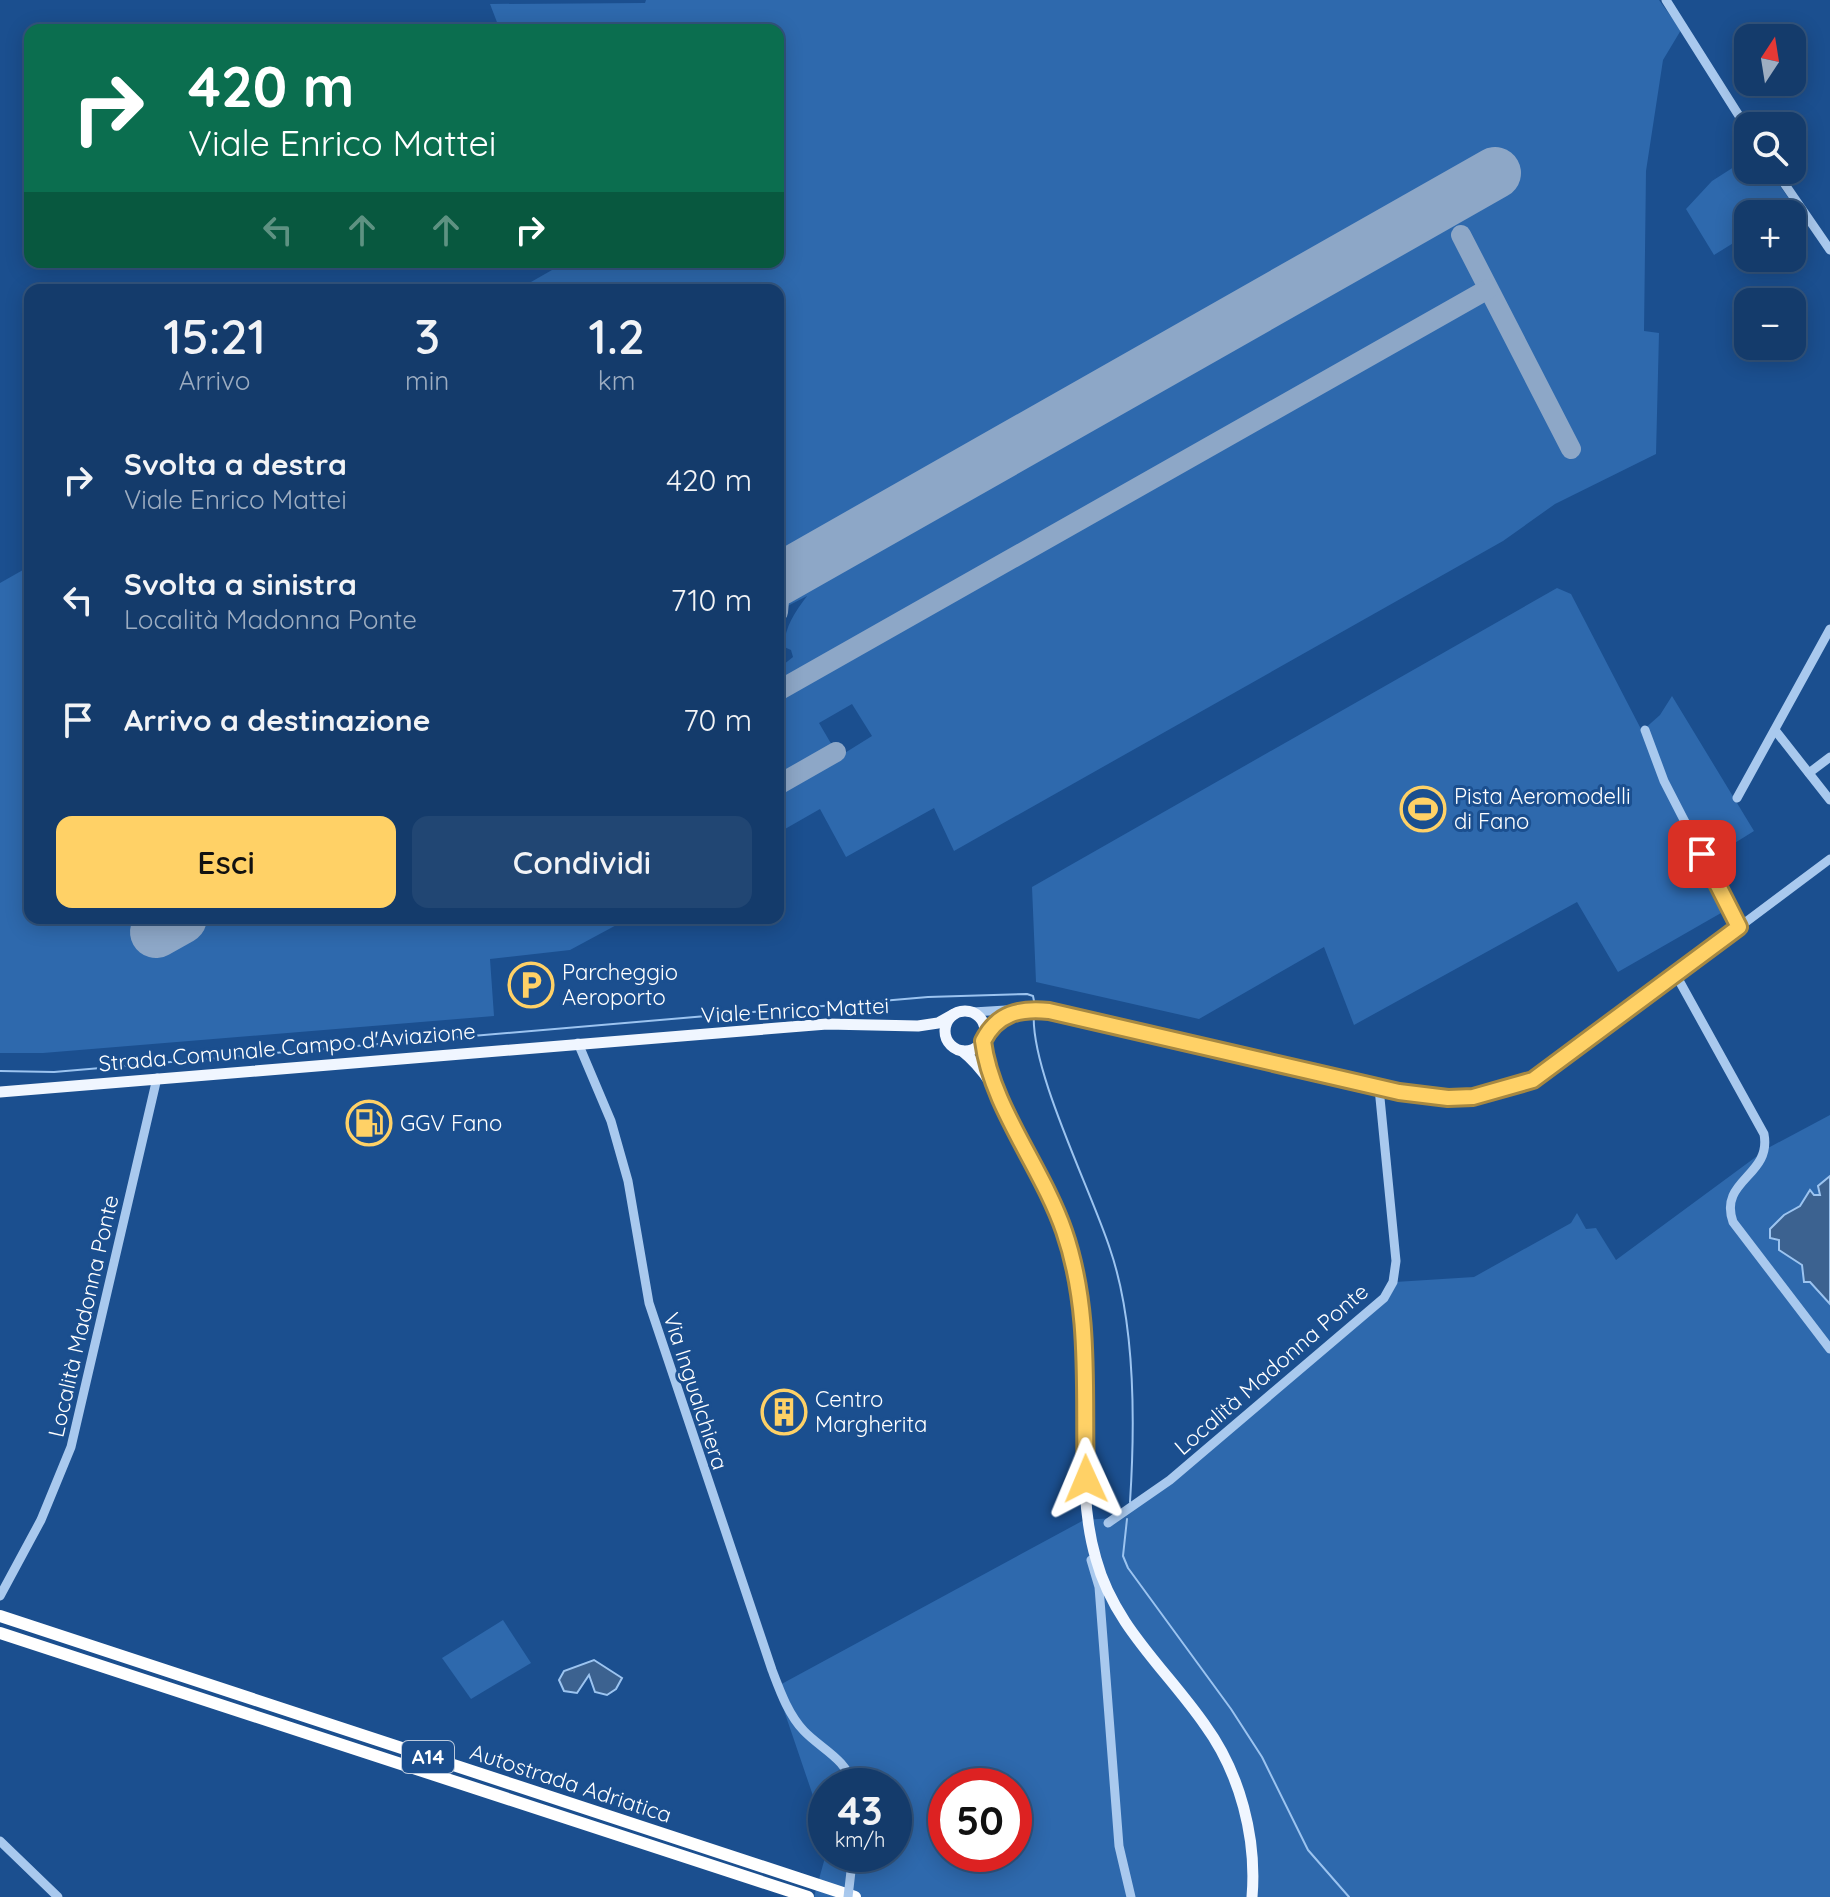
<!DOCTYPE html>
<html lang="it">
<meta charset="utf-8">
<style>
body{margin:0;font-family:Quicksand,sans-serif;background:#214673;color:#f1f3f6;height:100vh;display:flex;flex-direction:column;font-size:30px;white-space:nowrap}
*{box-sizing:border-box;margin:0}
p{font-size:26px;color:#9dadc1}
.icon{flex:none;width:44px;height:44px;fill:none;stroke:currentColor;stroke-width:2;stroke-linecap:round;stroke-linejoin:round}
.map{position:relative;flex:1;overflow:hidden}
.panel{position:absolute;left:24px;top:284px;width:760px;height:640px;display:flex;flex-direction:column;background:#143b6b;border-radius:16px;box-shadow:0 4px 20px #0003,0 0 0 2px #33557e}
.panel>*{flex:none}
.guide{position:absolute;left:24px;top:24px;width:760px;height:244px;border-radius:16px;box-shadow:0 4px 20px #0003,0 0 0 2px #33557e;background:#0b6e4f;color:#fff;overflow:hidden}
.needle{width:52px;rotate:12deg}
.buttons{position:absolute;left:1734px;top:24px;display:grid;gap:16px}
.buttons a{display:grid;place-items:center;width:72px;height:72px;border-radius:16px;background:#143b6b;box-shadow:0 4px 20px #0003,0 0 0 2px #33557e;font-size:40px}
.speed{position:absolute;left:808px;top:1768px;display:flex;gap:16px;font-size:40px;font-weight:700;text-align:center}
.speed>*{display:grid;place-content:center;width:104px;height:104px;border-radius:50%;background:#143b6b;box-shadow:0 4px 20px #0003,0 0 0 2px #33557e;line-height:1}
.speed small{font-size:20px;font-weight:400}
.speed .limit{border:12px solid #d22;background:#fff;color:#111}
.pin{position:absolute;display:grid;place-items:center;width:68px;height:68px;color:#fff;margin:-34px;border-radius:16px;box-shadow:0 4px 12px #0006}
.me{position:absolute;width:88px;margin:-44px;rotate:359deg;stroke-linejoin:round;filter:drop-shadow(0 0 6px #0008)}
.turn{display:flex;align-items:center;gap:28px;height:168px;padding:0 32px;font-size:36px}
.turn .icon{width:104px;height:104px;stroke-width:2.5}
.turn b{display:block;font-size:56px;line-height:68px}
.lanes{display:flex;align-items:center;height:76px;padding:0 32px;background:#0003;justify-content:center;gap:40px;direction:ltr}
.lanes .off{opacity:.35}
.eta{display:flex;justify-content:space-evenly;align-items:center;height:136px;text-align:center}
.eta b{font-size:48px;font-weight:600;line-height:56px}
.action{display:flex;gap:16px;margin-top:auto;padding:16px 32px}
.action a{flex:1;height:92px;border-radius:16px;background:#ffd166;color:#111;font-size:32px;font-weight:600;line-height:92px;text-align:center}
.action a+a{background:#214673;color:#f1f3f6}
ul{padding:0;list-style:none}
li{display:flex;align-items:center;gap:24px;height:120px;padding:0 32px}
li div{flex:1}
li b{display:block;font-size:30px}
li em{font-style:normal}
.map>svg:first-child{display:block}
.green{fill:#2e69ad;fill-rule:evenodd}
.water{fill:#3c6290;stroke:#9cc4f0;stroke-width:2}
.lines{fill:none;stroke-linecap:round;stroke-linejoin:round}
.stream{stroke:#9cc4f0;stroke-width:2}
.taxiway{stroke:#8da7c7;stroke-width:20}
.runway{stroke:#8da7c7;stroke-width:52}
.minor{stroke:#a9c9ee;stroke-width:9}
.major{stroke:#f0f6ff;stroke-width:11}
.highway{stroke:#fff;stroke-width:12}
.minor-bridge{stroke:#a9c9ee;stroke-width:9}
.route-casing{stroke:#a68842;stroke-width:20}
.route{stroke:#ffd166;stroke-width:14}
.labels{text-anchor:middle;stroke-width:6;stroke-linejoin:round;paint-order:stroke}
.shield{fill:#1b4f8f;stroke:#bbcadd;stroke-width:2}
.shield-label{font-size:20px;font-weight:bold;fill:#fff}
.poi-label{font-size:22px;fill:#fff;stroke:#1b4f8f;text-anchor:start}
.street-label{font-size:22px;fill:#fff;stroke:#1b4f8f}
</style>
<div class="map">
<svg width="1830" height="1897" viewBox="0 0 1830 1897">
<rect width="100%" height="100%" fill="#1b4f8f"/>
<!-- green -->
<g class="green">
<path d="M646 0H1659L1681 30 1663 60 1646 171 1644 331 1659 333 1656 454 1555 504 1503 541 954 851 934 808 846 857 820 809 778 833 779 794 872 736 852 704 819 723 836 752 779 784 783 665 793 657 791 650 784 647C785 626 795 612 807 596L778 611V290H517L566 262H778V30H500L490 4 645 3Z"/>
<polygon points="1748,158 1748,170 1769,170 1803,219 1792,227 1792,214 1748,214 1748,234 1714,255 1686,209 1712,181"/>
<polygon points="30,566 30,918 618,918 622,922 570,950 490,959 494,1016 43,1053 0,1053 0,583"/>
<polygon points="1557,588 1571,594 1642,731 1660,715 1672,696 1754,831 1709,859 1728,909 1618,972 1577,902 1354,1025 1324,947 1199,1019 1036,982 1032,887"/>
<path d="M1830 1115V1897H814L826 1854H894V1786H826V1834L776 1687 1084 1520 1113 1518 1157 1493 1382 1301 1395 1282 1474 1277 1571 1223 1577 1213 1586 1229 1596 1228 1616 1260 1768 1148ZM946 1786H1014V1854H946Z"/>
<polygon points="503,1620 531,1663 471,1699 442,1658"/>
</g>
<!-- water -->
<g class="water">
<polygon points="1830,1176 1830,1304 1810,1282 1804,1282 1802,1265 1779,1250 1779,1240 1770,1238 1770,1229 1784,1215 1800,1206 1810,1190 1814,1195 1820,1195 1818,1186"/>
<polygon points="594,1660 622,1678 616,1689 607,1695 595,1692 589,1675 577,1693 564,1691 559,1680 564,1671"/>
</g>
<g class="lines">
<!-- stream -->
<g class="stream">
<path d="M1034 1012C1029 1068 1091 1190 1110 1249 1135 1322 1135 1425 1130 1502"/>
<polyline points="0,1071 54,1072 928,997 1027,994 1033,996 1035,1006"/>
<polyline points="1127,1519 1123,1556 1128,1568 1231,1709 1262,1757 1308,1850 1349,1897"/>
</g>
<!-- taxiway -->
<g class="taxiway">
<polyline points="1461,235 1571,449"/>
<polyline points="778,612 781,578"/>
<polyline points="778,691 1488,289"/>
<polyline points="778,785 836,752"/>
</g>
<!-- runway -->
<g class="runway">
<polyline points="778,580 1495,173"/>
<polyline points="156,932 181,918"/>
</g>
<!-- minor -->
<g class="minor">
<polyline points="1666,0 1748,130"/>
<polyline points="1775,170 1830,250"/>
<polyline points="1645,730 1664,781 1739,927"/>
<polyline points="1775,730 1830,800"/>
<polyline points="1809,773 1830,757"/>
<polyline points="1737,798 1830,629"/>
<path d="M1676 975 1764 1134C1772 1176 1718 1180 1733 1222L1830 1349"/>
<path d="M973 1012 1024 1009 1049 1011 1399 1092C1451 1101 1501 1099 1547 1071L1830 859"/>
<polyline points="985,1036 993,1025 1013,1012"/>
<path d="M578 1043 611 1121 628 1181 649 1303 772 1670C780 1691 788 1714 804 1731 821 1749 847 1759 853 1786"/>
<polyline points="1108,1523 1170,1480 1384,1298 1393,1282 1396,1261 1379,1088"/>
<polyline points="1091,1560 1099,1587 1119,1846 1131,1897"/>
<polyline points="0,1596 41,1520 71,1447 157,1078"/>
<polyline points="0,1841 58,1897"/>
</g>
<!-- major -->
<g class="major">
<circle cx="965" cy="1031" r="20"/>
<polyline points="983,1041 990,1078"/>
<path d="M962 1051C989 1072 1004 1106 1020 1135 1059 1206 1084 1279 1086 1360 1088 1425 1077 1495 1096 1559 1114 1626 1167 1670 1205 1725 1240 1773 1257 1838 1252 1897"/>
<polyline points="0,1092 827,1024 918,1026 938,1023 954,1014"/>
</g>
<!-- highway -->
<g class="highway">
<polyline points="0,1616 855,1897"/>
<polyline points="0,1633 808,1897"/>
</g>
<!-- minor-bridge -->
<polyline class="minor-bridge" points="848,1897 853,1854"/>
</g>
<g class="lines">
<!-- route casing -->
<g class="route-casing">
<path id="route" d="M1086 1479C1083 1395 1092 1312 1064 1231 1042 1167 991 1106 983 1041 997 1013 1020 1008 1049 1011L1399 1092 1448 1098 1473 1097 1533 1080 1739 927 1702 854"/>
</g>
<!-- route -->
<use href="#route" class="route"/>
</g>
<!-- icons -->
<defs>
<g id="stadium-ring" transform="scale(2.3)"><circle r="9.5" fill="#1b4f8f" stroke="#ffd166" stroke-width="1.5"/><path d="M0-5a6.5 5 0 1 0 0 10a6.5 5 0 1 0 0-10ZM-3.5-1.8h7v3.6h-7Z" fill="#ffd166"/></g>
<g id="parking-ring" transform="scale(2.3)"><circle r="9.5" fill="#1b4f8f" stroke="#ffd166" stroke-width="1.5"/><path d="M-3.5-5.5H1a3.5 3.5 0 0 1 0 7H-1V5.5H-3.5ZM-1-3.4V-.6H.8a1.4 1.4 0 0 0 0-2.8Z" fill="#ffd166"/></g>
<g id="fuel-ring" transform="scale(2.3)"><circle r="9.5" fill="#1b4f8f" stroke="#ffd166" stroke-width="1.5"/><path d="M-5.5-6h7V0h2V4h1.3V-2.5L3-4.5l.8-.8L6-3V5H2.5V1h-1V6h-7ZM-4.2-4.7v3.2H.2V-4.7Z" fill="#ffd166"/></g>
<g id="building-ring" transform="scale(2.3)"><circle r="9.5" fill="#1b4f8f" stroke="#ffd166" stroke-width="1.5"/><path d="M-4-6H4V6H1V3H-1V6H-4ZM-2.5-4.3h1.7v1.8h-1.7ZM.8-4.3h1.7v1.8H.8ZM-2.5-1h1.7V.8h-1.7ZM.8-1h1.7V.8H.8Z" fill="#ffd166"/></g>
</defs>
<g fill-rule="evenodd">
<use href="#stadium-ring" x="1423" y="809"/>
<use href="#parking-ring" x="531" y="985"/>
<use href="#fuel-ring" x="369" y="1123"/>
<use href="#building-ring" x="784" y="1412"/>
</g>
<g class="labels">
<!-- shield labels -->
<rect class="shield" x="402" y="1741" width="52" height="32" rx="6"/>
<g class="shield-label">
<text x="428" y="1764">A14</text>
</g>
<!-- poi labels -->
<g class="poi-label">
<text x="1454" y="804">Pista Aeromodelli<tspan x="1454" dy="25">di Fano</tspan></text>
<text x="562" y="980">Parcheggio<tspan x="562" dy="25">Aeroporto</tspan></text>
<text x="400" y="1131">GGV Fano</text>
<text x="815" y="1407">Centro<tspan x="815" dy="25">Margherita</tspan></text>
</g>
<!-- street labels -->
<g class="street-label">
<text transform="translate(795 1010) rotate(-3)" y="8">Viale Enrico Mattei</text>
<text transform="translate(287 1047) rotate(-5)" y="8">Strada Comunale Campo d'Aviazione</text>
<text transform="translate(83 1316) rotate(-77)" y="8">Località Madonna Ponte</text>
<text transform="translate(1271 1369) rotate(-41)" y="8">Località Madonna Ponte</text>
<text transform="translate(696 1391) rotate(72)" y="8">Via Ingualchiera</text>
<text transform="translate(571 1783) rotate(18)" y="8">Autostrada Adriatica</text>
</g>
</g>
</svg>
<div class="buttons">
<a><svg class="needle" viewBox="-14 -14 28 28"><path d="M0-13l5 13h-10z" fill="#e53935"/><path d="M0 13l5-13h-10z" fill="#9dadc1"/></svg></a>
<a><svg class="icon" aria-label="search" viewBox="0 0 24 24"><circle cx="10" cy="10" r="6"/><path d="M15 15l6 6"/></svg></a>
<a>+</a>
<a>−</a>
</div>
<div class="speed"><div>43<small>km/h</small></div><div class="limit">50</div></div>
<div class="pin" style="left:1702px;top:854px;background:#d93025"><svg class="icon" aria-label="arrive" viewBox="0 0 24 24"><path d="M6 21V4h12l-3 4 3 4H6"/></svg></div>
<svg class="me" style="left:1086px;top:1479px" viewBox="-20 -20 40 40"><path d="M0-17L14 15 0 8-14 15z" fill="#ffd166" stroke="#fff" stroke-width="4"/></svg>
<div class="guide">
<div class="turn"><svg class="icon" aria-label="right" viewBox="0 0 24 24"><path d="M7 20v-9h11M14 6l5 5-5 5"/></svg><div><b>420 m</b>Viale Enrico Mattei</div></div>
<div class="lanes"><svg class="icon off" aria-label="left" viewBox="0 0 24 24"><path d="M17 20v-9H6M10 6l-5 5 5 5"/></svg><svg class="icon off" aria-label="ahead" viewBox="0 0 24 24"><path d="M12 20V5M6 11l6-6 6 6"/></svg><svg class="icon off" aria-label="ahead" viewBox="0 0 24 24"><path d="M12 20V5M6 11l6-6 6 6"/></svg><svg class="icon" aria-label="right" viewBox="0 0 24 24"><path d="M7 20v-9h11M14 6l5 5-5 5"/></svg></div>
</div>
<section class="panel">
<div class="eta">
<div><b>15:21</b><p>Arrivo</p></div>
<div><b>3</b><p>min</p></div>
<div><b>1.2</b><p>km</p></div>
</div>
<ul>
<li><svg class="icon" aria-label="right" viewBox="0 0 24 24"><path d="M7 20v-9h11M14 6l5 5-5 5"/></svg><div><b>Svolta a destra</b><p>Viale Enrico Mattei</p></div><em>420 m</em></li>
<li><svg class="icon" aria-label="left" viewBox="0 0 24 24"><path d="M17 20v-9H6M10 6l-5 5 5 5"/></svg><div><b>Svolta a sinistra</b><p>Località Madonna Ponte</p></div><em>710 m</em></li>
<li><svg class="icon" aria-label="arrive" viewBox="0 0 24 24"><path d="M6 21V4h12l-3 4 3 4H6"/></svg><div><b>Arrivo a destinazione</b></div><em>70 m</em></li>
</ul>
<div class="action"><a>Esci</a><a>Condividi</a></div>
</section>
</div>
